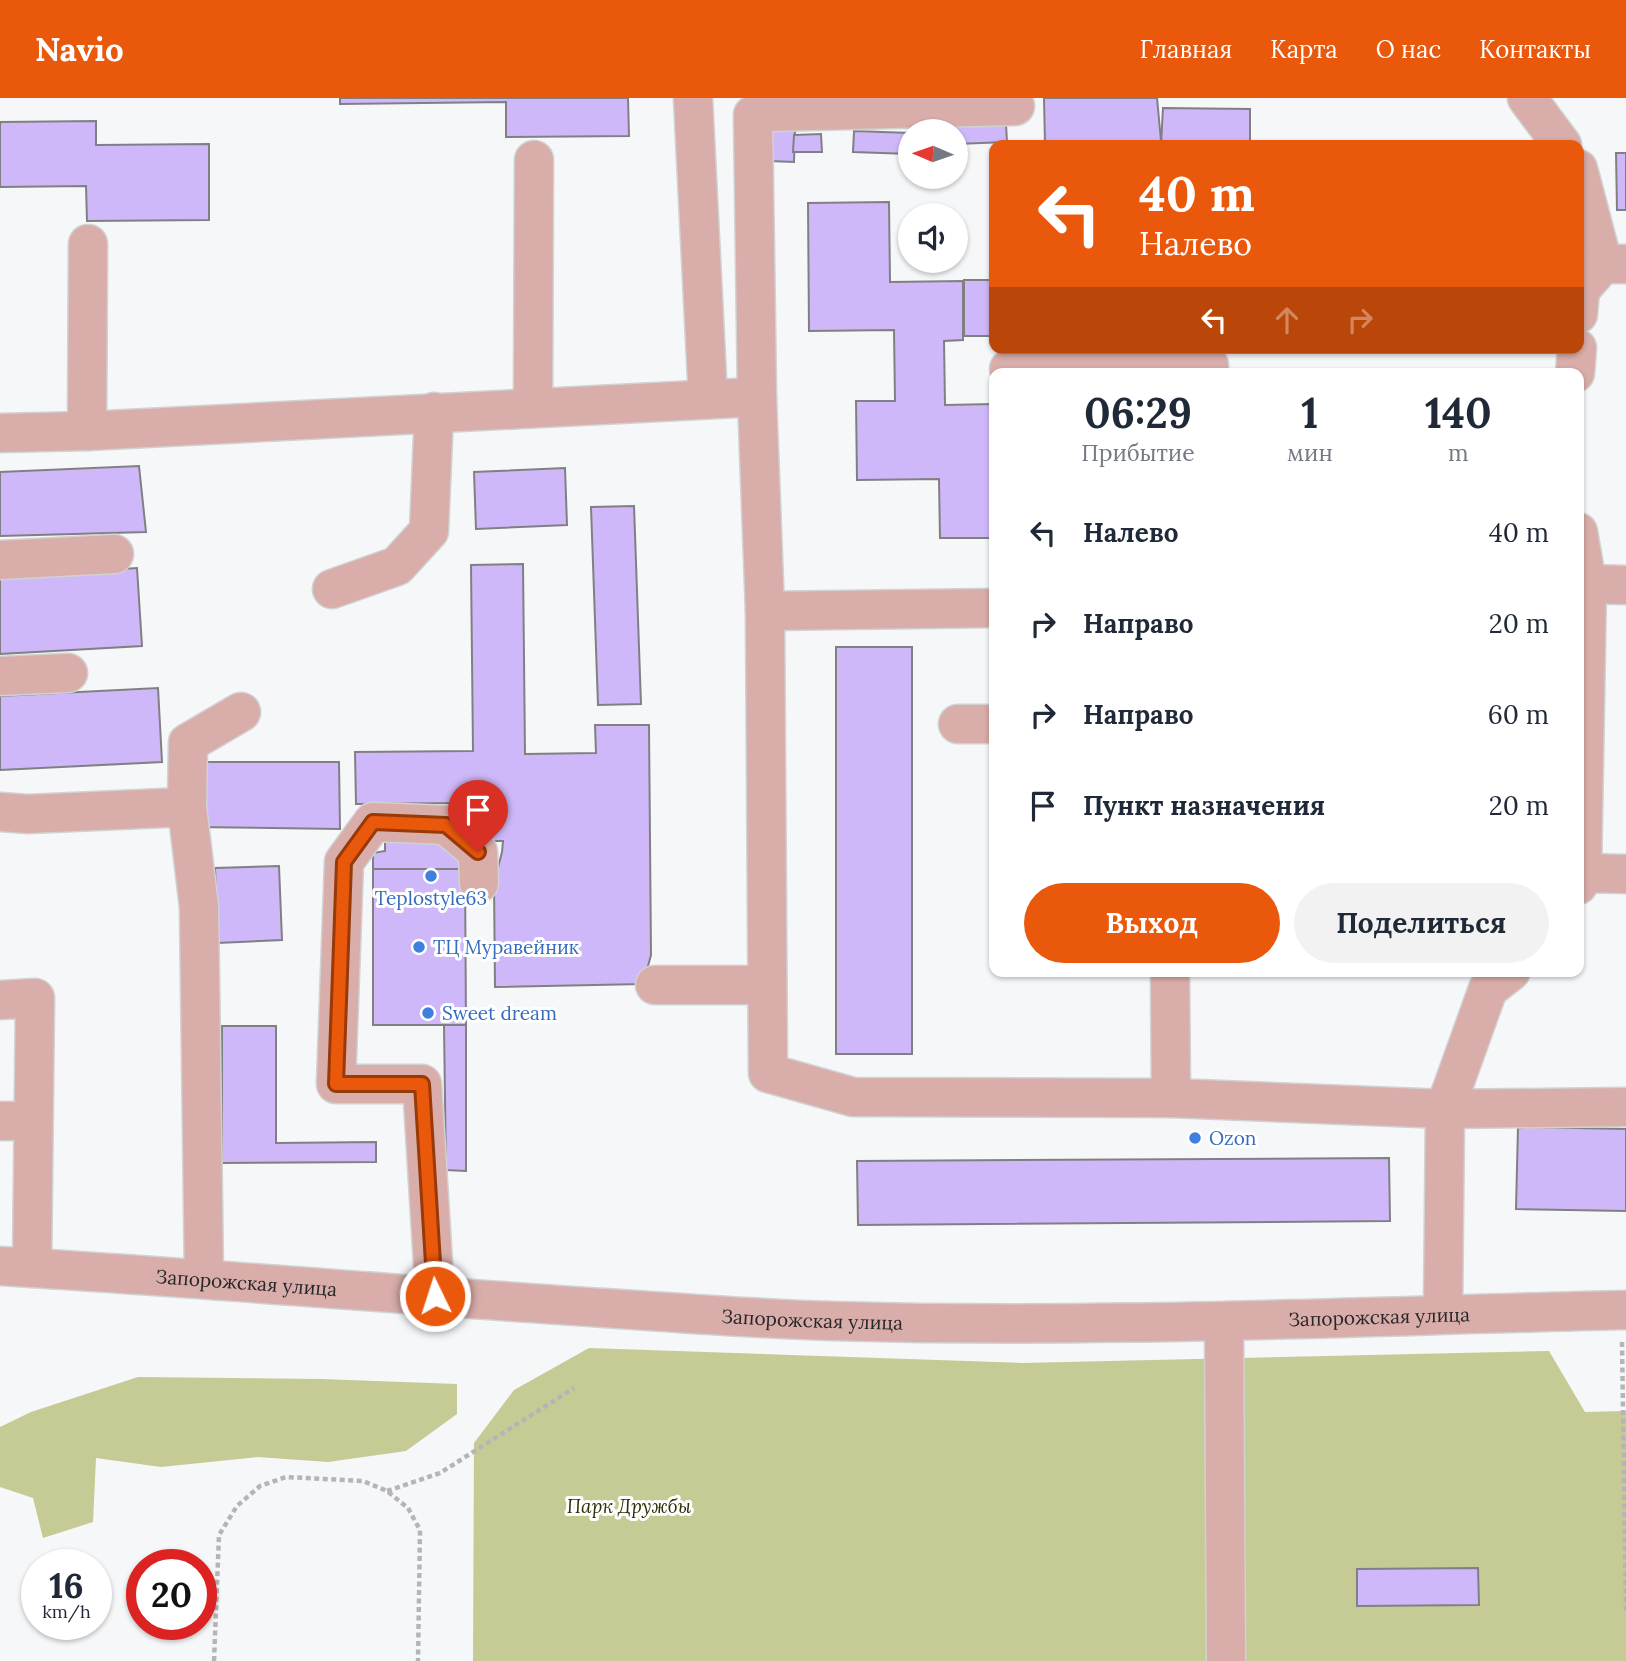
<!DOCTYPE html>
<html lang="ru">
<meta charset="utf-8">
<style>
body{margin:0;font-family:Lora,serif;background:#f2f2f3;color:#1f2937;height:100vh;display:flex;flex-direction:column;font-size:26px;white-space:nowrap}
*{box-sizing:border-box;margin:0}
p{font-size:23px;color:#747a83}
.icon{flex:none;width:38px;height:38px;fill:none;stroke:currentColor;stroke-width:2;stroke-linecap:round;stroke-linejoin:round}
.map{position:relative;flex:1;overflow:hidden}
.details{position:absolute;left:989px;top:270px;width:595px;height:609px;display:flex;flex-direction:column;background:#fff;border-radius:14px;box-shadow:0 2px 5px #0004}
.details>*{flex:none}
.guide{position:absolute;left:989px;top:42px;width:595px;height:214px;border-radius:14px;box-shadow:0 2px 5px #0004;background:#ea580c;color:#fff;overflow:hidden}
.needle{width:46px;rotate:272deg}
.buttons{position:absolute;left:898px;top:21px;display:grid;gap:14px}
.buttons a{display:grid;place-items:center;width:70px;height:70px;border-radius:50%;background:#fff;box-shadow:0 2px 5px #0004;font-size:35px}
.speed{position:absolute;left:21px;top:1451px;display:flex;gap:14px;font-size:35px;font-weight:700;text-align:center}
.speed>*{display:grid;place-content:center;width:91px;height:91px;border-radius:50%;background:#fff;box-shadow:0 2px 5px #0004;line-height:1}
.speed small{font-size:18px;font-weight:400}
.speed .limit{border:10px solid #d22;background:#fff;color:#111}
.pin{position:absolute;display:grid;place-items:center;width:60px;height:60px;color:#fff;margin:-72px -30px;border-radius:50% 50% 50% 0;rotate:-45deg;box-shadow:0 0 7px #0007}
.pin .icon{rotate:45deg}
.me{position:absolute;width:77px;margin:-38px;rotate:356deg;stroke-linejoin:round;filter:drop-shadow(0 0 5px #0008)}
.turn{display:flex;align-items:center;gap:24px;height:147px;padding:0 35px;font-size:32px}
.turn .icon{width:91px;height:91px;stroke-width:2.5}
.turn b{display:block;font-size:49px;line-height:60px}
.lanes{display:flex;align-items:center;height:66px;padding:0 35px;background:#0003;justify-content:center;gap:35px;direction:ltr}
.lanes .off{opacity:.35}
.eta{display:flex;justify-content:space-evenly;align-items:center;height:119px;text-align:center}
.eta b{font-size:42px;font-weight:800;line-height:49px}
.action{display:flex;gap:14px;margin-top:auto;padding:14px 35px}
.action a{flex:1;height:80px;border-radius:42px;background:#ea580c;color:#fff;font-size:28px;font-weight:800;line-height:80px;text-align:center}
.action a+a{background:#f2f2f3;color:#1f2937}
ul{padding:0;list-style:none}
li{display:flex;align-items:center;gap:21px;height:91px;padding:0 35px}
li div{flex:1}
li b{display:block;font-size:26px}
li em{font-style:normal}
header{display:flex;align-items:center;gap:42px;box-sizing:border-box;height:98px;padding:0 35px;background:#ea580c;color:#fff}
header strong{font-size:33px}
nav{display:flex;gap:38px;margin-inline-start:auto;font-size:24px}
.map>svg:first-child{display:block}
.green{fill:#c6ca95}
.building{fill:#cfb8f9;stroke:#808082;stroke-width:2}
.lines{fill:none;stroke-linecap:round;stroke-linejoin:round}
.minor-casing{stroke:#d1d2d3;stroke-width:41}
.path{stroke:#b5b5b7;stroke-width:4.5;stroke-dasharray:5 3.5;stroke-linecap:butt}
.minor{stroke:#d9ada9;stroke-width:38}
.route-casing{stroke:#983908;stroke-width:18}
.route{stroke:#ea580c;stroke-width:12}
.shop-dot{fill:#3f7fe0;stroke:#fff;stroke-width:2.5}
.labels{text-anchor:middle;stroke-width:6;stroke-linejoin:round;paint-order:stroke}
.shop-label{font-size:19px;fill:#366cbe;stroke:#fff;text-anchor:start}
.street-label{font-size:19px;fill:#272728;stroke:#fff}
.park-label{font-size:19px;font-style:italic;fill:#2d2e06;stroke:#fff}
</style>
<header>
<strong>Navio</strong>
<nav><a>Главная</a><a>Карта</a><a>О нас</a><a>Контакты</a></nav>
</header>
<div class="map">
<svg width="1626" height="1563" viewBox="0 0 1626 1563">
<rect width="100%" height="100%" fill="#f6f7f9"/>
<!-- green -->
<g class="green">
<polygon points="589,1250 1022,1265 1549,1253 1585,1314 1626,1313 1626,1563 473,1563 474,1345 514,1292"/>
<polygon points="138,1279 321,1281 457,1286 457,1316 406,1353 328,1364 258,1359 161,1369 96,1360 93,1424 43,1440 33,1400 0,1389 0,1329 31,1314"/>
</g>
<!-- building -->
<g class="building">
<polygon points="340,0 628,0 629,38 506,39 506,4 340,6"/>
<polygon points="1044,0 1157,0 1161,43 1045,46"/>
<polygon points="1163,10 1250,11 1250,47 1161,47"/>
<polygon points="96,23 96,47 209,46 209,122 87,123 86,88 0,89 0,24"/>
<polygon points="1006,26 1007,44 956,46 956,33 948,33 948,29"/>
<polygon points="771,32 795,32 794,64 770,63"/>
<polygon points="854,33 910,35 910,56 853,54"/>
<polygon points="821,36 822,54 793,54 794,37"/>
<polygon points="1616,55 1626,55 1626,112 1617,112"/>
<polygon points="889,104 890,184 963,183 963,242 944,243 945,307 994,306 994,440 940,440 939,381 857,382 856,303 895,303 894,232 809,233 808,105"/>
<polygon points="993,144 994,238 964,238 964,182 993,182"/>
<polygon points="139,368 146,434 0,438 0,374"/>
<polygon points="565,370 567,427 476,431 474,374"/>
<polygon points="634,408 641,606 598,607 591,409"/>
<polygon points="523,466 525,656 596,655 595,627 649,627 651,857 643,886 495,889 494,785 502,754 503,743 480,743 458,729 458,705 356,706 355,654 473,653 471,467"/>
<polygon points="137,470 142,548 0,556 0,478"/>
<rect x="836" y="549" width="76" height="407"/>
<polygon points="158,590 162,664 0,672 0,598"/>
<polygon points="193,664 339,664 340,731 194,729"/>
<polygon points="385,739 448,741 465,771 373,771 373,755 385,753"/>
<polygon points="279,768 282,842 218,845 215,770"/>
<polygon points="373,771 465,771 466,927 373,927"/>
<polygon points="444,927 466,927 466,1073 446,1072"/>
<polygon points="222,928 276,928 276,1045 376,1044 376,1064 222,1065"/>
<polygon points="1518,1029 1626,1031 1626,1113 1516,1111"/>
<polygon points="1389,1060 1390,1123 858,1127 857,1063"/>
<polygon points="1478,1470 1479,1507 1357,1508 1357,1471"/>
</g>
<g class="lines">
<!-- minor casing -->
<g class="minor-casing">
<g id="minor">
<polyline points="693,0 708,301"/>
<polyline points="1527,0 1562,47"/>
<polyline points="1015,8 769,14 753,17 757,299 765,513 768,975 853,999 1171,1000"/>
<polyline points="1578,71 1603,166"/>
<polyline points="1578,216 1580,192 1603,166 1626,166"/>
<polyline points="1009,271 1209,267 1209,275"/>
<polyline points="1575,275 1577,250"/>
<polyline points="533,309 534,62"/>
<polyline points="87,333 88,146"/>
<polyline points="0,335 87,333 757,299"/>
<polyline points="1578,434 1587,486 1582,775 1578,787"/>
<polyline points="0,462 114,456"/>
<polyline points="1587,486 1626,487"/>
<polyline points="332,491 397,468 429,433 434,314"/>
<polyline points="765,513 994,510"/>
<polyline points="0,578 68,575"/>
<polyline points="958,626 994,626"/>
<polyline points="187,709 188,645 241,614"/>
<polyline points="0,714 28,716 187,709 199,809 204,1180"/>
<polyline points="1582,775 1626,776"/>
<polyline points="1170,873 1171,1000 1445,1011 1626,1009"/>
<polyline points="655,887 767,887"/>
<polyline points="0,902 35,900 32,1170"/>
<polyline points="0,1023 32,1023"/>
<path id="s1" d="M0 1168C201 1180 403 1197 604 1210 680 1215 756 1221 833 1223 1097 1231 1361 1218 1626 1212"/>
<polyline points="435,1198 422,986 336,986 344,764 373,724 446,727 478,754 479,785"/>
<polyline points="1443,1216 1445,1011 1488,891 1511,873"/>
<polyline points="1224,1224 1226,1563"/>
</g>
</g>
<!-- path -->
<g class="path">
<polyline points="1622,1244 1626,1514"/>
<polyline points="387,1393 440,1375 574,1290"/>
<polyline points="214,1563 219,1437 237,1408 260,1388 286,1379 363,1383 387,1393 408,1410 420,1432 418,1563"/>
</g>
<!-- minor -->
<use href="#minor" class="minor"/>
</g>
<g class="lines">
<!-- route casing -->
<g class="route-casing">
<polyline id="route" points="435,1198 422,986 336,986 344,764 373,724 446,727 478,754"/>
</g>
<!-- route -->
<use href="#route" class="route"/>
</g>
<!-- markers -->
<g class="shop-dot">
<circle cx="431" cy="778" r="7"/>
<circle cx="419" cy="849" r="7"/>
<circle cx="428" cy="915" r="7"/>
<circle cx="1195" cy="1040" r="7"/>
</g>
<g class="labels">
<!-- shop labels -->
<g class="shop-label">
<text x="431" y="807" text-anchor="middle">Teplostyle63</text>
<text x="433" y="856">ТЦ Муравейник</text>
<text x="442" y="922">Sweet dream</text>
<text x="1209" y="1047">Ozon</text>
</g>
<!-- street labels -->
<g class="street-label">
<text dy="7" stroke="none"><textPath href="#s1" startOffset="247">Запорожская улица</textPath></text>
<text dy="7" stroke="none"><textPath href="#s1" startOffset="1381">Запорожская улица</textPath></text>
<text dy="7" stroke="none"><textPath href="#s1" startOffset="814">Запорожская улица</textPath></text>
</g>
<!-- park labels -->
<g class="park-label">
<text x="629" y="1415">Парк Дружбы</text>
</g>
</g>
</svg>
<div class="buttons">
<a><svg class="needle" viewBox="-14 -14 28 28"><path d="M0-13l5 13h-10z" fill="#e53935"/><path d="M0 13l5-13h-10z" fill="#747a83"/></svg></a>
<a><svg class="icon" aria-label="sound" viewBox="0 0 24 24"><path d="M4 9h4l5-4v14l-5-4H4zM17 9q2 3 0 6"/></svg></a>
</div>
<div class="speed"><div>16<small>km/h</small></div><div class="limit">20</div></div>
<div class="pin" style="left:478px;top:754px;background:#d93025"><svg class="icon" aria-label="arrive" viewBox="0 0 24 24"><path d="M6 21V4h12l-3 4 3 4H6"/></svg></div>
<svg class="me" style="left:435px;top:1198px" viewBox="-20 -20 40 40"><circle r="17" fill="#ea580c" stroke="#fff" stroke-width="3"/><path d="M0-11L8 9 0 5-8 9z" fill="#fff"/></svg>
<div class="guide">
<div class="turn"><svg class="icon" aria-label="left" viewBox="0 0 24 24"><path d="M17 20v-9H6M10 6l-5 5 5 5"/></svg><div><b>40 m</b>Налево</div></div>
<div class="lanes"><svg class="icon" aria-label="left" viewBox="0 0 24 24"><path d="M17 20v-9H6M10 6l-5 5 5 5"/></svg><svg class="icon off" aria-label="ahead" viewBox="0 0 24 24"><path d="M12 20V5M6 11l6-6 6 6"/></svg><svg class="icon off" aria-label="right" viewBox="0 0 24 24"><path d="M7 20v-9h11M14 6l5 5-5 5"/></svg></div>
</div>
<section class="details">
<div class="eta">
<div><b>06:29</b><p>Прибытие</p></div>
<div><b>1</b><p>мин</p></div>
<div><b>140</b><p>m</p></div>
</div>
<ul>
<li><svg class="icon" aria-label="left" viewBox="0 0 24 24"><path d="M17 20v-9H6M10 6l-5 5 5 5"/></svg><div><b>Налево</b></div><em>40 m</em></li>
<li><svg class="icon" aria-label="right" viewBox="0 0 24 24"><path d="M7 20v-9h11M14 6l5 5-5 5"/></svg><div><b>Направо</b></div><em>20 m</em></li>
<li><svg class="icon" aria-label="right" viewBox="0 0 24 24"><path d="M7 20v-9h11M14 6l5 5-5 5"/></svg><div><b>Направо</b></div><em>60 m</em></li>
<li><svg class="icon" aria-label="arrive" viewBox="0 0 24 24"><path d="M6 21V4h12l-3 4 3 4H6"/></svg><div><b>Пункт назначения</b></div><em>20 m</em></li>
</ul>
<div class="action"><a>Выход</a><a>Поделиться</a></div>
</section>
</div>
